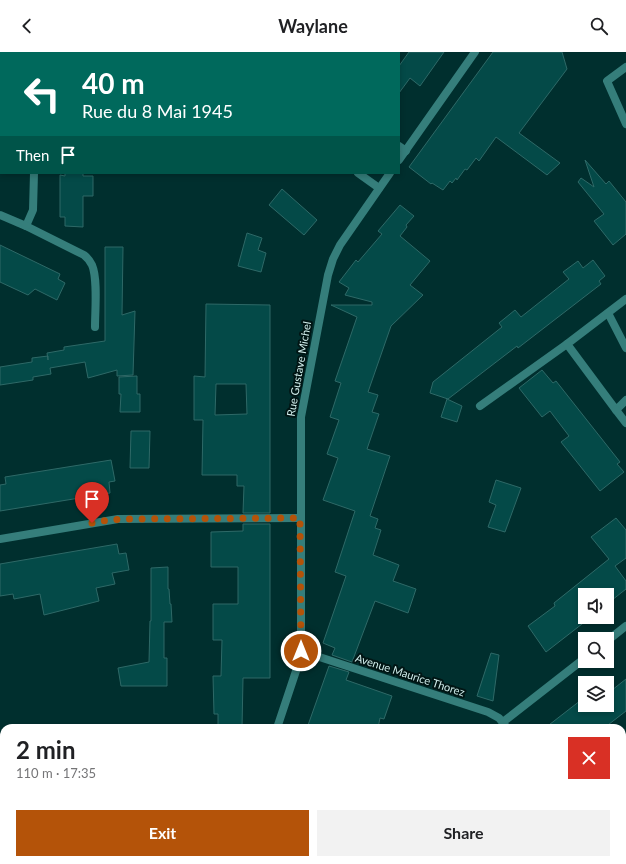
<!DOCTYPE html>
<meta charset="utf-8">
<style>
body{margin:0;font-family:Lato,sans-serif;background:#f2f2f2;color:#202124;height:100vh;display:flex;flex-direction:column;font-size:15px;white-space:nowrap}
*{box-sizing:border-box;margin:0}
p{font-size:13px;color:#757577}
.icon{flex:none;width:22px;height:22px;fill:none;stroke:currentColor;stroke-width:2;stroke-linecap:round;stroke-linejoin:round}
.map{position:relative;flex:1;overflow:hidden}
.panel{position:absolute;left:0px;top:672px;width:626px;height:140px;display:flex;flex-direction:column;background:#fff;border-radius:12px 12px 0 0;box-shadow:0 2px 6px #0003}
.panel>*{flex:none}
.top-card{position:absolute;left:0px;top:0px;width:400px;height:122px;box-shadow:0 2px 6px #0003;background:#00695c;color:#fff;overflow:hidden}
.buttons{position:absolute;left:578px;top:536px;display:grid;gap:8px}
.buttons a{display:grid;place-items:center;width:36px;height:36px;border-radius:0px;background:#fff;box-shadow:0 2px 6px #0003;font-size:20px}
.pin{position:absolute;display:grid;place-items:center;width:34px;height:34px;color:#fff;margin:-41px -17px;border-radius:50% 50% 50% 0;rotate:-45deg;box-shadow:0 0 4px #0007}
.pin .icon{rotate:45deg}
.me{position:absolute;width:44px;margin:-22px;rotate:0deg;stroke-linejoin:round;filter:drop-shadow(0 0 3px #0008)}
.turn{display:flex;align-items:center;gap:14px;height:84px;padding:0 16px;font-size:18px}
.turn .icon{width:52px;height:52px;stroke-width:2.5}
.turn b{display:block;font-size:28px;line-height:34px}
.then{display:flex;align-items:center;height:38px;padding:0 16px;background:#0003;gap:8px;font-size:15px}
.round{display:grid;place-items:center;flex:none;width:42px;height:42px;border-radius:0px;background:#f2f2f2}
.head{display:flex;align-items:center;justify-content:space-between;height:68px;padding:0 16px}
h1{font-size:24px;font-weight:700;line-height:30px}
.action{display:flex;gap:8px;margin-top:auto;padding:8px 16px}
.action a{flex:1;height:46px;border-radius:0px;background:#b45309;color:#fff;font-size:16px;font-weight:700;line-height:46px;text-align:center}
.action a+a{background:#f2f2f2;color:#202124}
header{display:flex;justify-content:space-between;align-items:center;height:52px;padding:0 16px;background:#fff;font-size:18px;font-weight:700}
.map>svg:first-child{display:block}
.building{fill:#044a48;stroke:#2e6967;fill-rule:evenodd}
.lines{fill:none;stroke-linecap:round;stroke-linejoin:round}
.lane{stroke:#357e7b;stroke-width:8}
.street{stroke:#357e7b;stroke-width:8}
.route{stroke:#b45309;stroke-width:7;stroke-dasharray:0 12.6}
.labels{text-anchor:middle;stroke-width:4;stroke-linejoin:round;paint-order:stroke}
.street-label{font-size:11px;fill:#d2efed;stroke:#001514}
</style>
<header><svg class="icon" aria-label="back" viewBox="0 0 24 24"><path d="M15 5l-7 7 7 7"/></svg>Waylane<svg class="icon" aria-label="search" viewBox="0 0 24 24"><circle cx="10" cy="10" r="6"/><path d="M15 15l6 6"/></svg></header>
<div class="map">
<svg width="626" height="812" viewBox="0 0 626 812">
<rect width="100%" height="100%" fill="#002f2e"/>
<!-- building -->
<g class="building">
<polygon points="409,0 444,0 420,34 410,26 399,41 399,14"/>
<polygon points="493,0 562,0 567,17 519,81 560,111 547,123 496,85 479,109 476,106 467,118 465,117 457,128 456,126 452,131 450,129 443,138 432,131 431,132 409,115"/>
<polygon points="585,108 606,132 609,129 626,150 626,182 613,193 594,169 604,162 578,130 581,126 594,135"/>
<polygon points="65,121 83,121 83,124 93,124 93,144 83,144 83,175 65,174 65,165 60,165 60,123 65,124"/>
<polygon points="282,137 317,168 304,183 269,153"/>
<polygon points="400,153 414,164 406,173 407,175 400,184 430,209 410,233 423,243 391,274 368,340 378,343 372,360 379,362 367,397 390,404 370,464 378,467 375,476 381,478 373,503 399,513 393,529 416,537 408,561 375,549 352,610 332,603 335,596 323,591 346,524 335,520 355,459 323,448 338,406 327,402 339,368 330,365 341,331 335,329 357,265 331,253 372,253 372,250 345,243 349,236 339,230 356,208 358,210 382,182 378,179"/>
<polygon points="247,181 262,186 258,198 266,201 261,220 238,214"/>
<polygon points="0,193 60,222 58,227 65,231 57,248 35,237 28,243 0,230"/>
<polygon points="105,195 123,195 122,263 135,259 133,323 117,324 117,318 88,326 85,310 50,316 51,322 33,325 33,328 0,333 0,315 32,310 32,306 48,304 48,308 47,301 64,298 64,295 105,289"/>
<polygon points="593,208 605,224 599,229 601,232 518,296 517,294 448,347 430,341 433,330 502,275 499,271 515,258 521,265 569,227 563,220 578,209 583,216"/>
<path d="M206 252 270 253V461H243L244 434H237V423H202L203 368H194V324L205 325ZM216 332H246L247 362 215 363Z"/>
<polygon points="542,318 553,331 556,329 620,410 617,412 624,420 600,439 561,390 569,384 550,359 542,365 519,336"/>
<polygon points="137,324 137,342 140,342 140,360 120,360 121,342 119,342 119,325"/>
<polygon points="447,347 462,354 457,370 441,365"/>
<polygon points="131,379 150,379 149,416 130,416"/>
<polygon points="111,408 115,429 109,430 110,441 0,459 0,433 6,432 5,425"/>
<polygon points="496,428 521,436 505,480 488,475 496,453 489,450"/>
<polygon points="616,466 626,478 626,506 615,514 626,529 626,537 607,552 607,543 585,543 585,565 591,565 546,600 528,574 555,554 554,551 609,507 591,485"/>
<polygon points="243,472 270,472 270,626 243,626 242,676 218,676 218,662 214,662 213,624 221,624 222,588 213,588 213,552 238,552 238,515 211,515 211,480 243,479"/>
<polygon points="117,492 119,502 126,501 129,518 112,521 115,532 96,536 99,549 44,563 40,542 14,547 13,542 0,544 0,512"/>
<polygon points="168,515 168,537 169,537 170,552 171,552 172,570 164,570 164,606 167,606 167,634 121,634 118,616 149,610 150,569 151,569 151,516"/>
<polygon points="491,601 499,603 493,649 477,644"/>
<polygon points="329,614 349,620 346,628 392,644 384,667 380,666 378,676 307,676"/>
<polygon points="626,627 626,659 604,676 545,676 585,645 585,660 593,653 607,653 607,642"/>
</g>
<g class="lines">
<!-- lane -->
<g class="lane">
<polyline points="223,0 224,1"/>
<polyline points="399,94 406,99"/>
<polyline points="358,121 379,136"/>
<polyline points="480,354 567,292"/>
</g>
<!-- street -->
<g class="street">
<polyline points="35,1 35,0"/>
<polyline points="626,15 607,29 626,72"/>
<polyline points="0,71 1,69"/>
<polyline points="399,108 475,0"/>
<path d="M34 121 33 158 26 174 84 203C88 206 90 209 92 213 98 227 95 258 95 275"/>
<polyline points="0,163 26,174"/>
<polyline points="626,247 567,292 616,358 626,348"/>
<polyline points="608,261 626,296"/>
<polyline points="616,358 626,371"/>
<polyline points="0,487 118,467 300,466"/>
<polyline points="607,589 626,574"/>
<polyline points="301,599 488,660 499,666 507,676"/>
<polyline points="503,670 585,606"/>
<polyline points="277,676 301,604 301,365 328,223 333,207 340,193 390,121"/>
<polyline points="0,806 4,806"/>
<polyline points="22,808 60,812"/>
<polyline points="608,808 611,812"/>
<polyline points="230,812 231,808"/>
<polyline points="623,812 626,810"/>
</g>
</g>
<g class="lines">
<!-- route -->
<polyline class="route" points="92,471 108,468 130,467 300,466 301,599"/>
</g>
<g class="labels">
<!-- street labels -->
<g class="street-label">
<text transform="translate(299 317) rotate(-80)" y="4">Rue Gustave Michel</text>
<text transform="translate(410 623) rotate(18)" y="4">Avenue Maurice Thorez</text>
</g>
</g>
</svg>
<div class="buttons">
<a><svg class="icon" aria-label="sound" viewBox="0 0 24 24"><path d="M4 9h4l5-4v14l-5-4H4zM17 9q2 3 0 6"/></svg></a>
<a><svg class="icon" aria-label="search" viewBox="0 0 24 24"><circle cx="10" cy="10" r="6"/><path d="M15 15l6 6"/></svg></a>
<a><svg class="icon" aria-label="layers" viewBox="0 0 24 24"><path d="M12 4l9 5-9 5-9-5zM3 14l9 5 9-5"/></svg></a>
</div>
<div class="pin" style="left:92px;top:471px;background:#d93025"><svg class="icon" aria-label="arrive" viewBox="0 0 24 24"><path d="M6 21V4h12l-3 4 3 4H6"/></svg></div>
<svg class="me" style="left:301px;top:599px" viewBox="-20 -20 40 40"><circle r="17" fill="#b45309" stroke="#fff" stroke-width="3"/><path d="M0-11L8 9 0 5-8 9z" fill="#fff"/></svg>
<div class="top-card">
<div class="turn"><svg class="icon" aria-label="left" viewBox="0 0 24 24"><path d="M17 20v-9H6M10 6l-5 5 5 5"/></svg><div><b>40 m</b>Rue du 8 Mai 1945</div></div>
<div class="then">Then<svg class="icon" aria-label="arrive" viewBox="0 0 24 24"><path d="M6 21V4h12l-3 4 3 4H6"/></svg></div>
</div>
<section class="panel">
<div class="head"><div><h1>2 min</h1><p>110 m · 17:35</p></div><a class="round" style="background:#d93025;color:#fff"><svg class="icon" aria-label="close" viewBox="0 0 24 24"><path d="M6 6l12 12M18 6L6 18"/></svg></a></div>
<div class="action"><a>Exit</a><a>Share</a></div>
</section>
</div>
